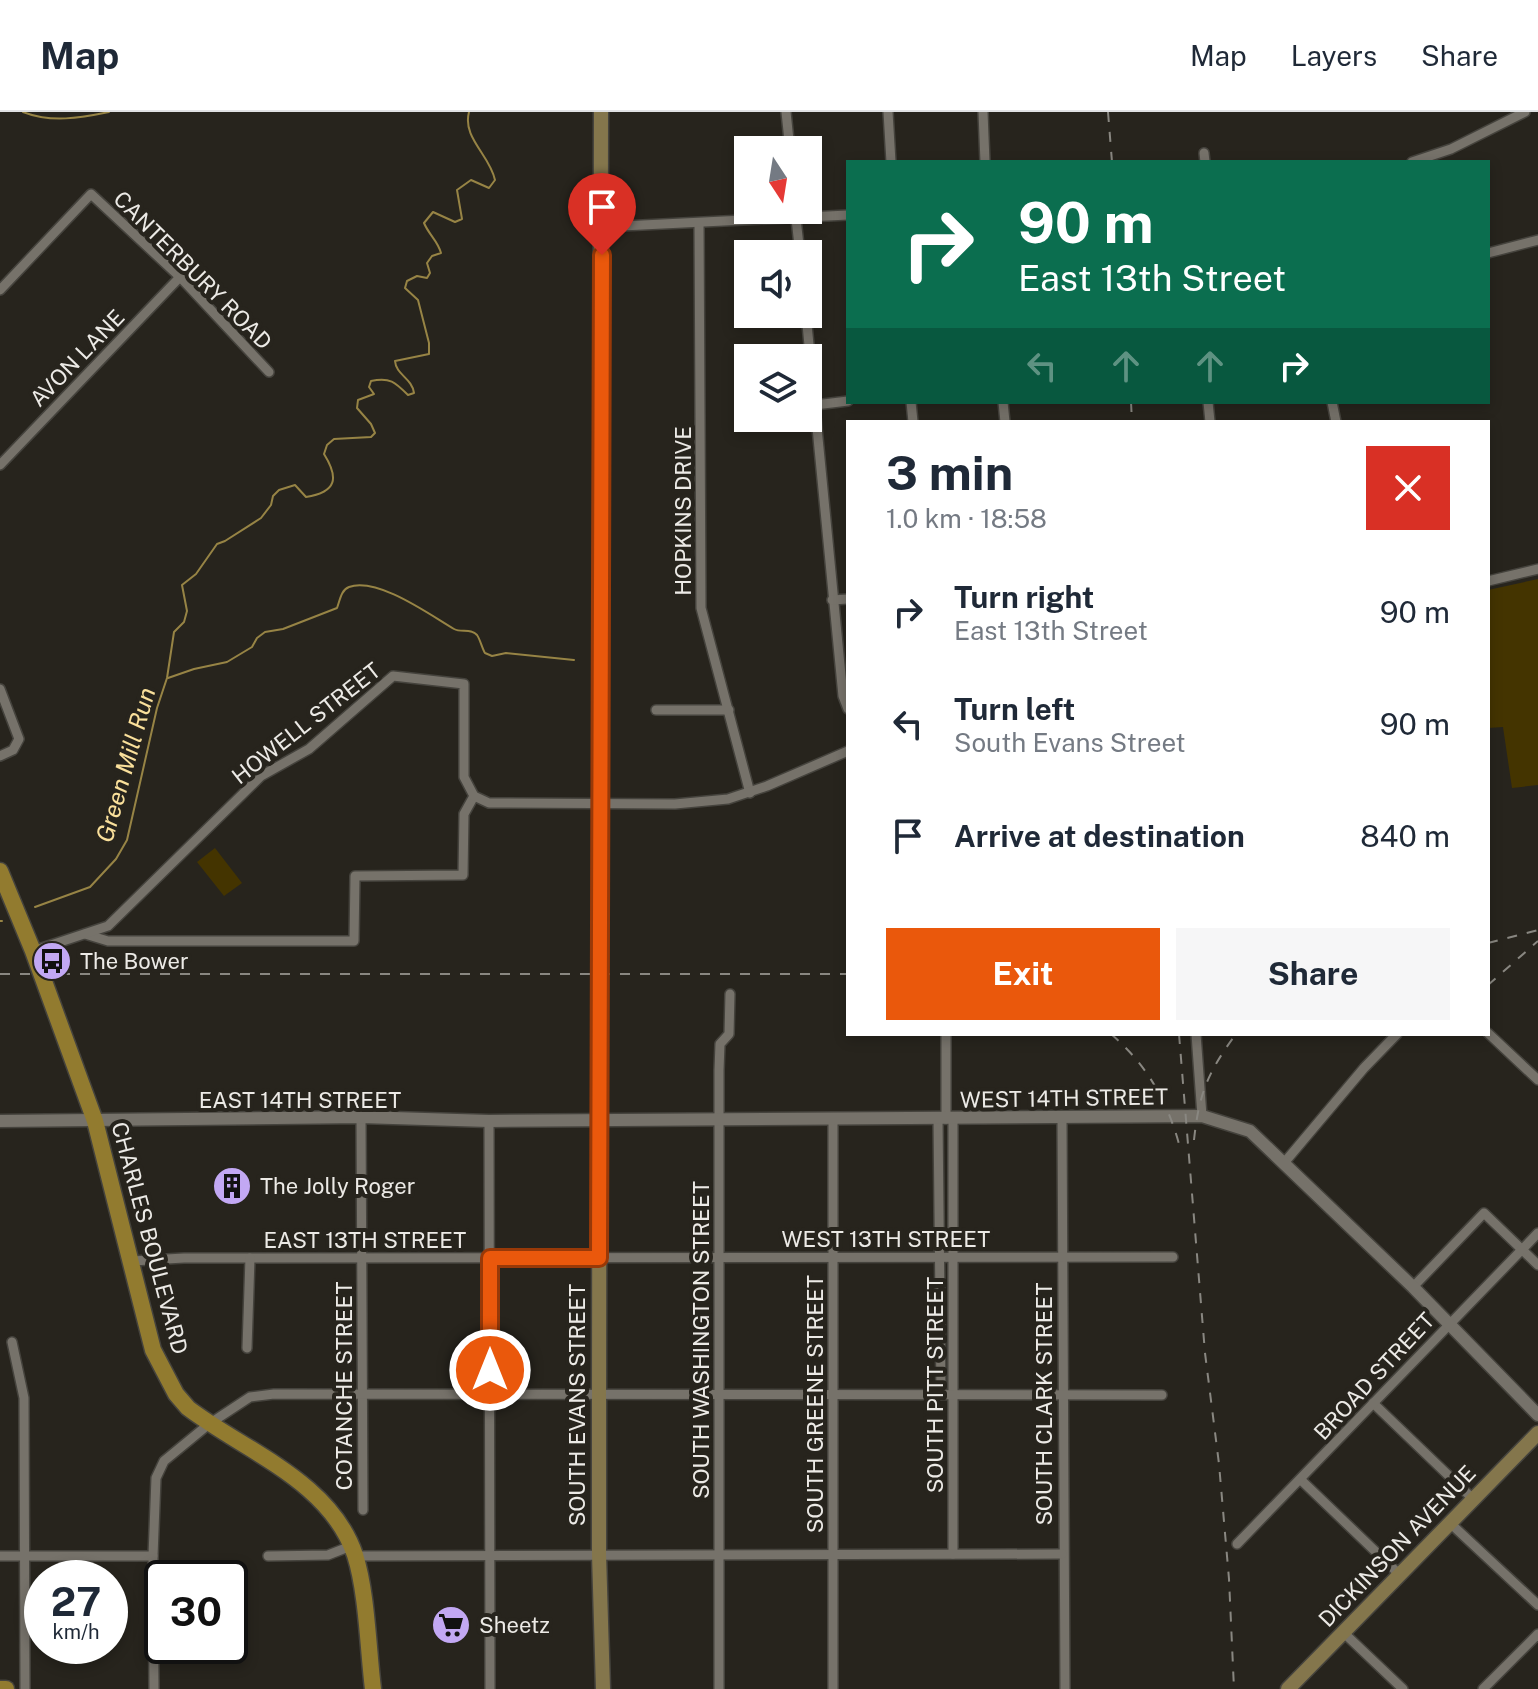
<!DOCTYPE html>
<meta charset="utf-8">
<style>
body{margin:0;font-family:"Public Sans",sans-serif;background:#f6f6f7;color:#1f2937;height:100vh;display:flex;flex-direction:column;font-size:30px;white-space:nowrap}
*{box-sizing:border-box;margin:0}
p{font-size:26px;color:#747a83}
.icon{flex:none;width:44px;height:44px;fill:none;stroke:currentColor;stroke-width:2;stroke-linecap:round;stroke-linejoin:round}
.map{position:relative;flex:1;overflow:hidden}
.sheet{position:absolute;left:846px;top:308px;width:644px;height:616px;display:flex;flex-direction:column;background:#fff;border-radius:0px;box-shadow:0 4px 12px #0003}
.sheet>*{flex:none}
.banner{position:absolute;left:846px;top:48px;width:644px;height:244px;border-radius:0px;box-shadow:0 4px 12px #0003;background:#0b6e4f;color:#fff;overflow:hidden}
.needle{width:52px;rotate:168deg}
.controls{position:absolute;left:734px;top:24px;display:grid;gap:16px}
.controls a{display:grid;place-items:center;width:88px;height:88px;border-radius:0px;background:#fff;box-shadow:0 4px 12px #0003;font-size:40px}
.speed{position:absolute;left:24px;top:1448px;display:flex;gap:16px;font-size:40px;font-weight:700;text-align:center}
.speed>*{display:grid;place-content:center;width:104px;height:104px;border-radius:50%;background:#fff;box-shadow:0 4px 12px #0003;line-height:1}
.speed small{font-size:20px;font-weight:400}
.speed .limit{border:4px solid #111;border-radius:12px;background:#fff;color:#111}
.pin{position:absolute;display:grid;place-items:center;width:68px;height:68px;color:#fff;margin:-82px -34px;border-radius:50% 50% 50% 0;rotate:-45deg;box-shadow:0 0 8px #0007}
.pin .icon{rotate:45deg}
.me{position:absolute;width:88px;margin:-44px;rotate:0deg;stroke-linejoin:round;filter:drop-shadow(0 0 6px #0008)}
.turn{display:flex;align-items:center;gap:28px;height:168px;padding:0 40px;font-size:36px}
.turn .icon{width:104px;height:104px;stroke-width:2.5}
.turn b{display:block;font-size:56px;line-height:68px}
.lanes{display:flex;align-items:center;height:76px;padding:0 40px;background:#0003;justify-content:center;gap:40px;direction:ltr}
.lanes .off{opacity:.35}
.round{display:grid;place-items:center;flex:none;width:84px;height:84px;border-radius:0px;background:#f6f6f7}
.head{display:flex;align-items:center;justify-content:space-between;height:136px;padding:0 40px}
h1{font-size:48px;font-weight:700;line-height:60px}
.button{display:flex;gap:16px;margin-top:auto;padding:16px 40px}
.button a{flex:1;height:92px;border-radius:0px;background:#ea580c;color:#fff;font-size:32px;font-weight:700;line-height:92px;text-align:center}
.button a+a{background:#f6f6f7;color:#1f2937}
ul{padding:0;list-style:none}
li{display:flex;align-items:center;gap:24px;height:112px;padding:0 40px}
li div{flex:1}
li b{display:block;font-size:30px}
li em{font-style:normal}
header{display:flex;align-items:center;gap:48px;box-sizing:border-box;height:112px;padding:0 40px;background:#fff;border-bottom:2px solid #e0e1e3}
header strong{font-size:38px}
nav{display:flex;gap:44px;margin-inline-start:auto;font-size:28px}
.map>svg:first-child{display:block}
.green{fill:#443400}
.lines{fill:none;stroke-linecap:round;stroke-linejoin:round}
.stream{stroke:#978445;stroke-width:2}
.minor-casing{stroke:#45433d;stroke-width:12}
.tertiary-casing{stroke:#45433d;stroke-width:15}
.secondary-casing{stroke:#45433d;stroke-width:17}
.primary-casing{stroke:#45433d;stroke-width:19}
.minor{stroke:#76726a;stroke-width:9}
.tertiary{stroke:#76726a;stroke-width:12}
.secondary{stroke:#84764c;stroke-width:14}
.primary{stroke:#927b2f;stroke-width:16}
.rail{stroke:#898781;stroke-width:2;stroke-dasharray:10 10;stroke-linecap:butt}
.route-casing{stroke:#983908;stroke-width:20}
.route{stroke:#ea580c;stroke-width:14}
.labels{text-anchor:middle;stroke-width:8;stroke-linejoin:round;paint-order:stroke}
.street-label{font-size:22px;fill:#eceae6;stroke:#27241d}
.poi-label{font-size:22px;fill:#eceae6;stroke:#27241d;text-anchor:start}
.water-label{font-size:24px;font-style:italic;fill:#fae09b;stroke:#27241d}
</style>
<header>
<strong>Map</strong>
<nav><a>Map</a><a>Layers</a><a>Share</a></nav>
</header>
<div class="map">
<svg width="1538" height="1577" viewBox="0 0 1538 1577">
<rect width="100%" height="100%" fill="#27241d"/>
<!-- green -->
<g class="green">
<polygon points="1538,467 1538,673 1512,676 1503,615 1488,616 1488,478"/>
<polygon points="215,736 242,771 224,784 197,750"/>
</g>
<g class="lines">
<!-- stream -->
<g class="stream">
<path d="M23 0C51 11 80 6 109 0"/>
<path d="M168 566 194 557 227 550 252 535 257 526 265 520 283 517 337 496C340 488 341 478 349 475 378 465 430 503 454 517 461 521 471 516 477 523 480 527 482 536 485 541L492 544 506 541 574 548"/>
<path d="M35 795 90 775 116 747 127 728 157 596 167 566 174 520 184 510 187 499 182 473 196 462 217 432 225 429 261 406 271 393 273 384 279 378 295 373 306 385C337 380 339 366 324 342L327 333 334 327 371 325 375 321 371 312 357 296 358 288 374 282 369 275 371 269C390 265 395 270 408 283L414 281C412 266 396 263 395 249L429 242V231L418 188 405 176 407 169 417 164 427 166 430 161 427 151 432 144 441 141C438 129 429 123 424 111L433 100 455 110 462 107 457 78 471 68 489 76 495 68C490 43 462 26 469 0"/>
<polyline points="0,809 2,809"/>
</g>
<!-- minor casing -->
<g class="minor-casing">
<g id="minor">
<polyline points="786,0 790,38"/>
<polyline points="888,0 891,50"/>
<polyline points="983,0 985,50"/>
<polyline points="1204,41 1205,50"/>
<polyline points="1412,50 1451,37 1525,0"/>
<polyline points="795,98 800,142"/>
<polyline points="699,111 701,496 750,681"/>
<polyline points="602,115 848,103"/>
<polyline points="1488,141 1538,128"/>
<polyline points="0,178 91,82 180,165 269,260"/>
<polyline points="806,202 843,584 848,597"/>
<polyline points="911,290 913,310"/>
<polyline points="1003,290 1005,310"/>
<polyline points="1208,290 1210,310"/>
<polyline points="1332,290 1336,310"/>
<polyline points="815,293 848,289"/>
<polyline points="0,353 180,165"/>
<polyline points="1488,469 1538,457"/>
<polyline points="832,488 848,487"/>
<polyline points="0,577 19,627 13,638 0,644"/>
<polyline points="656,598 729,598"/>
<polyline points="85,822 108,829 354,829 355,764 463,763 464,702 474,684"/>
<polyline points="33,839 108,814 261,664 309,637 393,564 464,572 464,665 474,684 489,691 675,692 728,687 767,674 848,639"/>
<polyline points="1488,921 1538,968"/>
<polyline points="946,922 946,1007"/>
<polyline points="1196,922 1202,1004"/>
<polyline points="361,1005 363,1398"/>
<polyline points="938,1007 941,1283"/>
<polyline points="1062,1007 1065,1577"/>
<polyline points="489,1009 490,1577"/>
<polyline points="1284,1051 1364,956 1397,922"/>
<polyline points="132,1149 184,1146 1173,1145"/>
<polyline points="1413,1175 1484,1101 1538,1153"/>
<polyline points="12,1230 24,1286 25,1577"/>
<polyline points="247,1236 250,1146"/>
<polyline points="1373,1291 1473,1387"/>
<polyline points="1301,1368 1400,1463"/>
<polyline points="1450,1411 1538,1493"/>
<polyline points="1237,1432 1538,1121"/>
<polyline points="953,1442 953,1007"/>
<polyline points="0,1444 153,1444"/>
<polyline points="268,1444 328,1443 351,1434"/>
<polyline points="355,1444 1062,1442"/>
<polyline points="1344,1521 1403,1577"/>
<polyline points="154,1577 153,1444 156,1366 164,1349 209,1312 250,1285 274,1282 1162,1283"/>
<polyline points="719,1577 719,958 720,932 729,922 730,882"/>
<polyline points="833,1577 833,1007"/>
<polyline points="1483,1577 1538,1522"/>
</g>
</g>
<!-- tertiary casing -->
<g class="tertiary-casing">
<polyline id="tertiary" points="0,1009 361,1005 489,1009 1202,1004 1250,1019 1413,1175 1538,1303"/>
</g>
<!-- secondary casing -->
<g class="secondary-casing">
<g id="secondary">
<polyline points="601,0 599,1284 599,1442 603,1577"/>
<polyline points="1288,1577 1538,1321"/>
</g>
</g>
<!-- primary casing -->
<g class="primary-casing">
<g id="primary">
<path d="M0 759 33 839 95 1009 153 1238 176 1282 188 1296C246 1340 330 1369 355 1443 367 1481 368 1536 373 1577"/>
<polyline points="0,1577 6,1577"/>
</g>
</g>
<!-- minor -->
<use href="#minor" class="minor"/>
<!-- tertiary -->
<use href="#tertiary" class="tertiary"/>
<!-- secondary -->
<use href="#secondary" class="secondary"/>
<!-- primary -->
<use href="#primary" class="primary"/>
<!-- rail -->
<g class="rail">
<polyline points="1108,0 1112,50"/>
<polyline points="1131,290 1132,310"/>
<polyline points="1488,831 1538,818"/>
<polyline points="0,862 848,862"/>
<polyline points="1488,873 1538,829"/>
<path d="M1111 922C1146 952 1167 988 1179 1032"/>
<polyline points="1179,922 1205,1241 1219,1352 1229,1467 1234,1577"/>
<path d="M1194 1028C1199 981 1208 960 1236 922"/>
</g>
</g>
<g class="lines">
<!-- route casing -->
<g class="route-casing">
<polyline id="route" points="490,1258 490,1146 599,1146 602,143"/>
</g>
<!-- route -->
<use href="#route" class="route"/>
</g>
<!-- icons -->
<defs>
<g id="bus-disc" transform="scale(2)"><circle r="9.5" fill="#c2a8f3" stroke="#27241d"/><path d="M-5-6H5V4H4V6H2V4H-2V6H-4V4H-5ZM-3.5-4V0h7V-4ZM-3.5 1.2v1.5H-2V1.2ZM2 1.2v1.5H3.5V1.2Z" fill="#111"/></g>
<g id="building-disc" transform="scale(2)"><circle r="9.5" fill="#c2a8f3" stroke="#27241d"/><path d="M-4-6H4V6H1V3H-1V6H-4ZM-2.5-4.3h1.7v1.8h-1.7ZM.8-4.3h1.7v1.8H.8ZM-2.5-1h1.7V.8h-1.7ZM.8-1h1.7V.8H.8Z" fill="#111"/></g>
<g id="supermarket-disc" transform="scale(2)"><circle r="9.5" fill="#c2a8f3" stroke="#27241d"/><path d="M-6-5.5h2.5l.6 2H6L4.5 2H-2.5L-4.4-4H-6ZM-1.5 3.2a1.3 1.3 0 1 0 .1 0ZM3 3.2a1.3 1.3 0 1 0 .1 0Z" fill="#111"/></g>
</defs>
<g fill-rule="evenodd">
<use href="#bus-disc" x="52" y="849"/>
<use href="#building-disc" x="232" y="1074"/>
<use href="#supermarket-disc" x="451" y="1513"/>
</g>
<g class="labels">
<!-- street labels -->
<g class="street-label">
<text transform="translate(193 158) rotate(45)" y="8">CANTERBURY ROAD</text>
<text transform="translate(77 246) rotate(-46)" y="8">AVON LANE</text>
<text transform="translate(683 399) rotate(-90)" y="8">HOPKINS DRIVE</text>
<text transform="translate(306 611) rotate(-38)" y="8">HOWELL STREET</text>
<text transform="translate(1064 986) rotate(-1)" y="8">WEST 14TH STREET</text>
<text x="300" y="996">EAST 14TH STREET</text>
<text transform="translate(150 1126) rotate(75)" y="8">CHARLES BOULEVARD</text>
<text x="886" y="1135">WEST 13TH STREET</text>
<text x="365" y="1136">EAST 13TH STREET</text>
<text transform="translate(701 1228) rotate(-90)" y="8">SOUTH WASHINGTON STREET</text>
<text transform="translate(1374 1264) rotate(-47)" y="8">BROAD STREET</text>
<text transform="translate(935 1273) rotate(-90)" y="8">SOUTH PITT STREET</text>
<text transform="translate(344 1274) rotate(-90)" y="8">COTANCHE STREET</text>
<text transform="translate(815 1292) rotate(-90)" y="8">SOUTH GREENE STREET</text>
<text transform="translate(1044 1292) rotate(-90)" y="8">SOUTH CLARK STREET</text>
<text transform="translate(577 1293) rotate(-90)" y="8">SOUTH EVANS STREET</text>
<text transform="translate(1397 1434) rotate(-46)" y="8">DICKINSON AVENUE</text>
</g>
<!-- poi labels -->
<g class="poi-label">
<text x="80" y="857">The Bower</text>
<text x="260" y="1082">The Jolly Roger</text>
<text x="479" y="1521">Sheetz</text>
</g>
<!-- water labels -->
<g class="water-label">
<text transform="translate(126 653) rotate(-74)" y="8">Green Mill Run</text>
</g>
</g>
</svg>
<div class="controls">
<a><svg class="needle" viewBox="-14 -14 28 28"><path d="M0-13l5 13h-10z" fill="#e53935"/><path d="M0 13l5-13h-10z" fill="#747a83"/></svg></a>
<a><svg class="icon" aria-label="sound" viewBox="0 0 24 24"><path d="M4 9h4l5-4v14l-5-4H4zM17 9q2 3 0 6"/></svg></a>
<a><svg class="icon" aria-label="layers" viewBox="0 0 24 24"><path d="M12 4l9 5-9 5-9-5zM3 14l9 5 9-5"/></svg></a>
</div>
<div class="speed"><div>27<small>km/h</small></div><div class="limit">30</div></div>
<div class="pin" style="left:602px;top:143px;background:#d93025"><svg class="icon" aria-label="arrive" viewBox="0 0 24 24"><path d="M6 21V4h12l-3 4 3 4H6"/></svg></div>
<svg class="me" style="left:490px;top:1258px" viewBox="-20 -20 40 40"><circle r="17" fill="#ea580c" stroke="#fff" stroke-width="3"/><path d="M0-11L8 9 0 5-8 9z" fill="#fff"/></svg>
<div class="banner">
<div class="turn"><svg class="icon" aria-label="right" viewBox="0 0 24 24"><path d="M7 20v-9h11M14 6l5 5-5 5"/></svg><div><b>90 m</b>East 13th Street</div></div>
<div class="lanes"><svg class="icon off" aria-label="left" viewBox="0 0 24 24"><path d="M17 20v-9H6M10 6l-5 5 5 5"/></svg><svg class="icon off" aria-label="ahead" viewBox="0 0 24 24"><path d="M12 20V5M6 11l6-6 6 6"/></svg><svg class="icon off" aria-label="ahead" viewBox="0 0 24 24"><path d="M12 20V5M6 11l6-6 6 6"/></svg><svg class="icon" aria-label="right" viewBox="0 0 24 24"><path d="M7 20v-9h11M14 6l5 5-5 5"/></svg></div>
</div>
<section class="sheet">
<div class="head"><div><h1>3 min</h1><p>1.0 km · 18:58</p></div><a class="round" style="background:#d93025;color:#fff"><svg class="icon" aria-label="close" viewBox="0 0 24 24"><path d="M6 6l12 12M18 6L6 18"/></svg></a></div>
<ul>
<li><svg class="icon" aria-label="right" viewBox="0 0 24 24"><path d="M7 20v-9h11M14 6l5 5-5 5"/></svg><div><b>Turn right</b><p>East 13th Street</p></div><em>90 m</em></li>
<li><svg class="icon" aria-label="left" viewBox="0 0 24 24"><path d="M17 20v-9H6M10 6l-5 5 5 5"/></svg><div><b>Turn left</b><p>South Evans Street</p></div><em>90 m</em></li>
<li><svg class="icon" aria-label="arrive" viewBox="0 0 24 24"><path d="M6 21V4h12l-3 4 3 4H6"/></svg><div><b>Arrive at destination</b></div><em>840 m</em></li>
</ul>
<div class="button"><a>Exit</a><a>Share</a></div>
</section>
</div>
